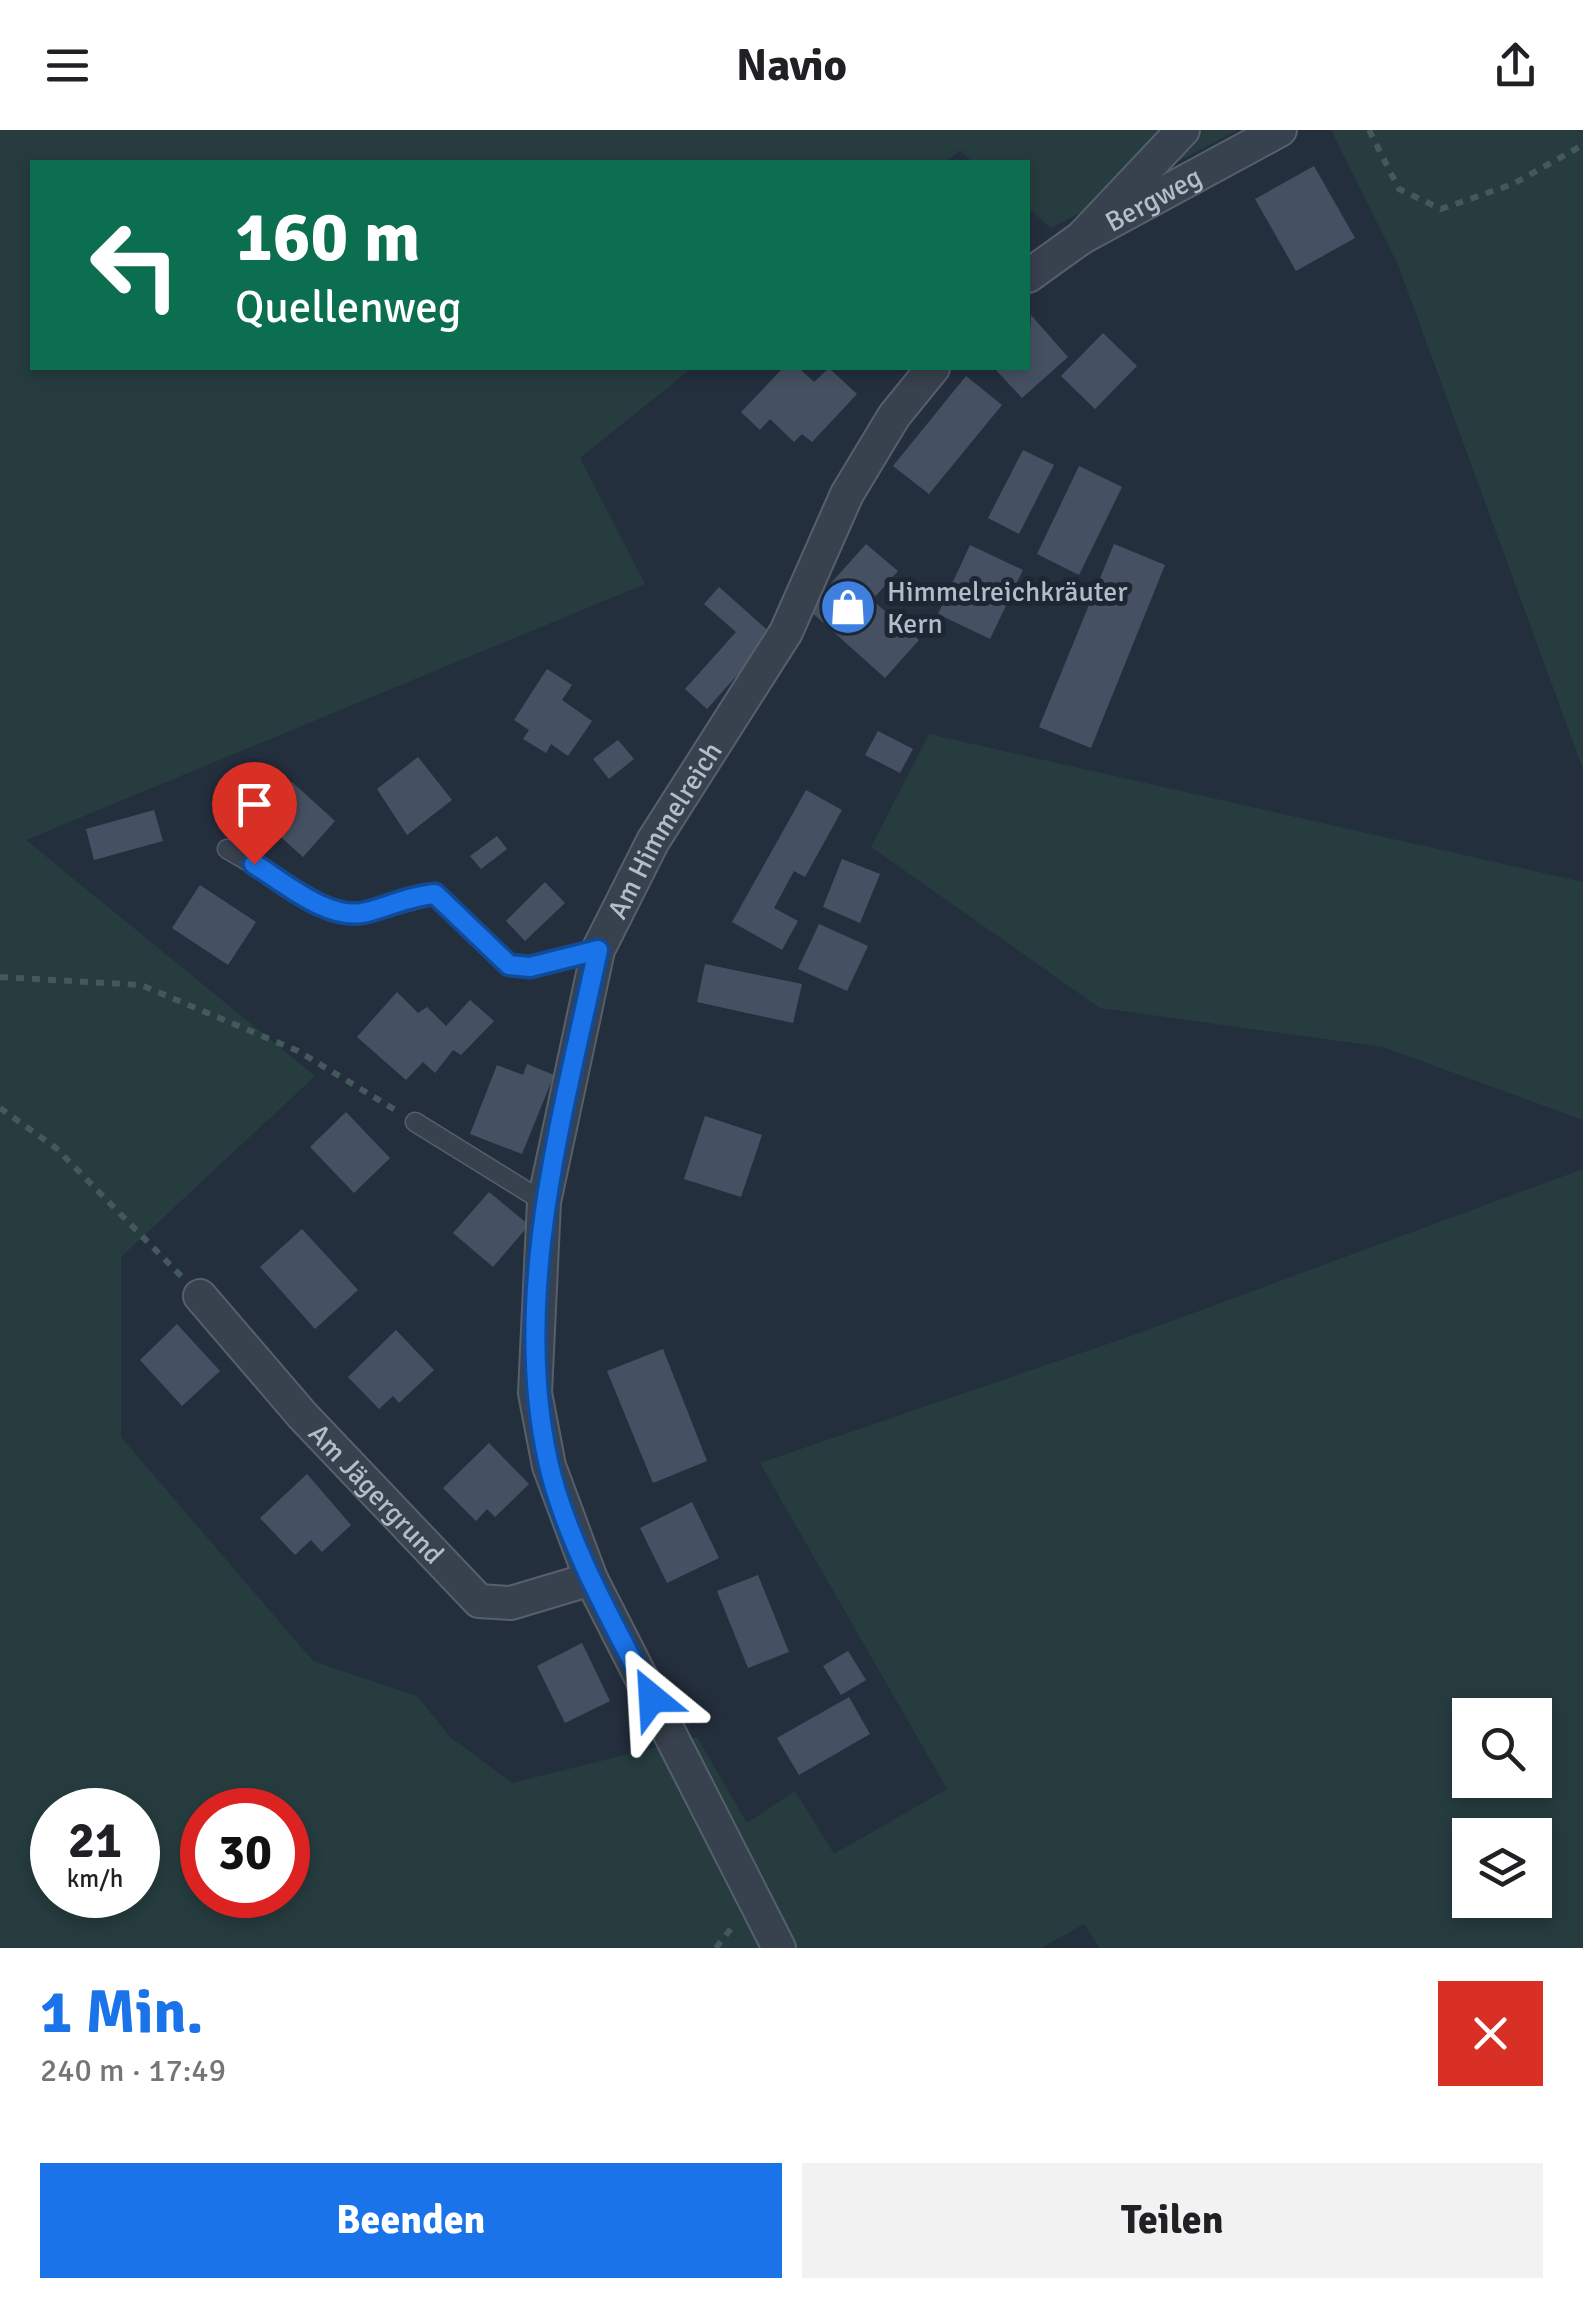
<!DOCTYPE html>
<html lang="de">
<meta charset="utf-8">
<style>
body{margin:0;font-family:Signika,sans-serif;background:#f2f2f2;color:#202124;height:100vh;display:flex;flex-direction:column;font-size:38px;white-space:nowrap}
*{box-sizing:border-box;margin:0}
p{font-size:32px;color:#757577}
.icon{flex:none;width:55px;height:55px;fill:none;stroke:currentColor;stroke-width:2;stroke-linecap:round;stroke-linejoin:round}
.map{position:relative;height:1818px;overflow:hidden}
.panel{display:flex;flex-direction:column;background:#fff;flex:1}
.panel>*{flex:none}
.hud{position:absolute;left:30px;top:30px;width:1000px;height:210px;border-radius:0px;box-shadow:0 5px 15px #0003;background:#0b6e4f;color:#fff;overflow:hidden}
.fabs{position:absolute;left:1452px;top:1568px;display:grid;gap:20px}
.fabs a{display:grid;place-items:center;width:100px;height:100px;border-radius:0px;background:#fff;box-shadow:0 5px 15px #0003;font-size:50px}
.speed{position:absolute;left:30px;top:1658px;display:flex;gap:20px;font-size:50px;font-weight:700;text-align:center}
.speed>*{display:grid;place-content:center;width:130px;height:130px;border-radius:50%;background:#fff;box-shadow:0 5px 15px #0003;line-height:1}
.speed small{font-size:25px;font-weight:400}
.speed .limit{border:15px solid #d22;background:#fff;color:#111}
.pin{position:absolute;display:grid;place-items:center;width:85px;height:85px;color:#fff;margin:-102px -42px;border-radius:50% 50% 50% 0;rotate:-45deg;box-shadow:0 0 10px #0007}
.pin .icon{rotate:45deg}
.me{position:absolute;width:110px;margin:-55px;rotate:333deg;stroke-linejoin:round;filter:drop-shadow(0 0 8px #0008)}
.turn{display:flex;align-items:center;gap:35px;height:210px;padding:0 40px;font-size:45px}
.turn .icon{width:130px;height:130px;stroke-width:2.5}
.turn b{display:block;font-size:70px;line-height:85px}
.round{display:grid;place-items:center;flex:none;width:105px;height:105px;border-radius:0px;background:#f2f2f2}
.headline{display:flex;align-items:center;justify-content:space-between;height:170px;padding:0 40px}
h1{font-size:60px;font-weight:800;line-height:75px;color:#1a73e8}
.primary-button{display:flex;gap:20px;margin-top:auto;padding:20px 40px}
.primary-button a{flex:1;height:115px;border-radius:0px;background:#1a73e8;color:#fff;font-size:40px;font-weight:800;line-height:115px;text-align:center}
.primary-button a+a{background:#f2f2f2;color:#202124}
header{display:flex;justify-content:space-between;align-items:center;height:130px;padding:0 40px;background:#fff;font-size:45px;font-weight:800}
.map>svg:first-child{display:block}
.green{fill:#263c3f;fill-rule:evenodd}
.building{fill:#455162}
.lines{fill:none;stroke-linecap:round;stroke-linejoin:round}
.lane-casing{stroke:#565f6c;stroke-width:21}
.street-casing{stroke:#565f6c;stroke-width:36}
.path{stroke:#44595c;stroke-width:6;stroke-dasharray:8 8;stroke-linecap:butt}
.lane{stroke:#38414e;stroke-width:18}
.street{stroke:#38414e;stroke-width:32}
.route-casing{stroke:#114b97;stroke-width:25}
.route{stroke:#1a73e8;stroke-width:18}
.labels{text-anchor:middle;stroke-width:10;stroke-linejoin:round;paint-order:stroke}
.street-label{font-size:28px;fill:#b4bcc9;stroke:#1d2633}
.poi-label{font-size:28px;fill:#b4bcc9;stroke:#1d2633;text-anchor:start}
</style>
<header><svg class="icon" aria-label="menu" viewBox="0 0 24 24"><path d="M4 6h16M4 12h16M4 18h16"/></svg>Navio<svg class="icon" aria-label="share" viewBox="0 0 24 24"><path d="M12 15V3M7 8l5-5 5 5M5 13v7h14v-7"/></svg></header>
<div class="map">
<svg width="1583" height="1818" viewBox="0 0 1583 1818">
<rect width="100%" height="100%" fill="#242f3e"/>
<!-- green -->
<g class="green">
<path d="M0 0H1238L1051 98 1028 78V32H973L960 21 945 32H32V238H692L580 328 645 454 26 710 315 946 121 1127V1307L313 1531 417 1566 450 1607 512 1653 697 1607 747 1693 795 1661 834 1724 947 1659 760 1333 1131 1206 1583 1039V1818H1100L1084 1794 1041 1818H0ZM1470 1585H1535V1650H1470ZM52 1680H138V1765H52ZM202 1680H288V1765H202ZM1470 1705H1535V1770H1470Z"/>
<polygon points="1331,0 1583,0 1583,639 1398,135"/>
<polygon points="929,604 1583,752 1583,990 1383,917 1100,878 871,717"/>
</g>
<!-- building -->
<g class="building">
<polygon points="1314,36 1355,108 1296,141 1255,69"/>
<polygon points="1031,185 1068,227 1022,268 994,238 1028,238"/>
<polygon points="1103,203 1137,236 1095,279 1061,246"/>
<polygon points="783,238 799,238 814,252 829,238 857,264 812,312 802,304 794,312 770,289 760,300 741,282"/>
<polygon points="966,246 1002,275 929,364 893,336"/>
<polygon points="1023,320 1054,335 1019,404 988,388"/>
<polygon points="1079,336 1122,357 1079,445 1037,424"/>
<polygon points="866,414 898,441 872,470 919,510 885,548 808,479"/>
<polygon points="1114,414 1165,435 1091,618 1039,597"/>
<polygon points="970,415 1023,440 990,509 938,484"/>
<polygon points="719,457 773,505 707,579 685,559 736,502 704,474"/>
<polygon points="547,539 572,555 562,570 592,591 568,626 551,614 546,623 523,609 529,600 514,590"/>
<polygon points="878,601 913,619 900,643 865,625"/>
<polygon points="618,610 634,629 609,649 593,629"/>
<polygon points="418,627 452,670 407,705 377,659"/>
<polygon points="276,652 285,659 292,652 335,691 303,727 251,680"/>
<polygon points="806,660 842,680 805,747 794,741 774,778 798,791 782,820 732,792"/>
<polygon points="154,680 163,711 94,730 86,699"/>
<polygon points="497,706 507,719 481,739 470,726"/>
<polygon points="842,729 880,744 860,793 823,777"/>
<polygon points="545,752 565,773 525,811 506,791"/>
<polygon points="200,755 256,792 228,835 172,798"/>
<polygon points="819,794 868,816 847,861 798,839"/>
<polygon points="705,834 802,854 793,893 697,872"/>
<polygon points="397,862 418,883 427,877 446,896 470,870 494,891 461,925 453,920 435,943 423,932 406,950 357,907"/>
<polygon points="527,934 554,945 522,1024 470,1004 497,935 523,945"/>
<polygon points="346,982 390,1028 354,1063 310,1017"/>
<polygon points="705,986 762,1005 741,1067 684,1049"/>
<polygon points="489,1062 529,1095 493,1137 453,1103"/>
<polygon points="302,1099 358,1160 315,1199 260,1137"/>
<polygon points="177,1194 220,1241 182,1276 140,1230"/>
<polygon points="396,1200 434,1240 399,1273 393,1266 379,1279 348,1247"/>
<polygon points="663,1219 707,1331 653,1353 607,1241"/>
<polygon points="489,1313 529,1354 495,1387 487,1379 476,1391 443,1358"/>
<polygon points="307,1344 351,1395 322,1422 311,1410 295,1425 260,1388"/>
<polygon points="692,1372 719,1428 667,1453 640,1398"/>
<polygon points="758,1445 789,1522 748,1538 717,1461"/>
<polygon points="582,1513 610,1571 565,1593 537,1536"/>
<polygon points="848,1521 866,1550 841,1565 823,1536"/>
<polygon points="849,1567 870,1604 799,1645 777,1608"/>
</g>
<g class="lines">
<!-- lane casing -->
<g class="lane-casing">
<g id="lane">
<polyline points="227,719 332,781 362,784 435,764 509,835 530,837 598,820"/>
<polyline points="415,992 544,1072"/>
</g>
</g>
<!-- street casing -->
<g class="street-casing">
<g id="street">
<path id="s1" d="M1081 108 1280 0"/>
<polyline points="1028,146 1081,108 1183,0"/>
<path id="s2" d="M200 1166 303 1286 479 1471 511 1473 591 1449"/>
<path id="s3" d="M779 1818 591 1449 549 1336 535 1263 544 1072 598 820 653 711 786 502 847 364 894 286 933 238"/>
</g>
</g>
<!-- path -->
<g class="path">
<polyline points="1369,0 1399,59 1441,79 1513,54 1583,15"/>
<polyline points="0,847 141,855 298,921 397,981"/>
<polyline points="0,978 56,1018 182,1147"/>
<polyline points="716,1818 733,1796"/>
</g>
<!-- lane -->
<use href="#lane" class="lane"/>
<!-- street -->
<use href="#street" class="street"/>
</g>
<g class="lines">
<!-- route casing -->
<g class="route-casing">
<path id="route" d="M254 734C285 753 329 792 367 782 390 776 410 766 435 764L509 835 530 837 598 820C563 984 511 1164 548 1331 565 1409 615 1497 652 1568"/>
</g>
<!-- route -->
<use href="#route" class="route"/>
</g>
<!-- icons -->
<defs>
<g id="shop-disc" transform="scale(2.875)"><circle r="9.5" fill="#3f7fe0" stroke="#1d2633"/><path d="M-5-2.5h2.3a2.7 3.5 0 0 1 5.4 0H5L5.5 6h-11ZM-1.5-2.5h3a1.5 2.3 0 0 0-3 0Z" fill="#fff"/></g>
</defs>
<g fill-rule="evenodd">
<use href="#shop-disc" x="848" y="477"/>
</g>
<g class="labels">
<!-- street labels -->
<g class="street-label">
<text dy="10" stroke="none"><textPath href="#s1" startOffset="82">Bergweg</textPath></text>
<text dy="10" stroke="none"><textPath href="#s3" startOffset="1195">Am Himmelreich</textPath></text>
<text dy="10" stroke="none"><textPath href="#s2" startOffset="265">Am Jägergrund</textPath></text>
</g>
<!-- poi labels -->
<g class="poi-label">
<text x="887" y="471">Himmelreichkräuter<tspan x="887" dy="32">Kern</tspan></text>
</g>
</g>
</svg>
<div class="fabs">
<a><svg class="icon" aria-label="search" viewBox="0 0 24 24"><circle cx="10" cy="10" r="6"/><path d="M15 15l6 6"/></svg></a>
<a><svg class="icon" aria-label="layers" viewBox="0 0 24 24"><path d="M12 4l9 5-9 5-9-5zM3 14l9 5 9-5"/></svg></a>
</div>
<div class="speed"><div>21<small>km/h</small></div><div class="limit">30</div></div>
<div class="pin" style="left:254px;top:734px;background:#d93025"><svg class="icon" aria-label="arrive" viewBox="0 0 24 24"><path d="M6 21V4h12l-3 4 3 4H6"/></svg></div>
<svg class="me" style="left:652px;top:1568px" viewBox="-20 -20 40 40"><path d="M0-17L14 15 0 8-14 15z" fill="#1a73e8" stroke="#fff" stroke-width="4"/></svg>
<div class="hud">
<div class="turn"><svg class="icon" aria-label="left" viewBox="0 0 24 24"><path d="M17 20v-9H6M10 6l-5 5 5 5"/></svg><div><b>160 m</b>Quellenweg</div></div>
</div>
</div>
<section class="panel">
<div class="headline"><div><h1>1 Min.</h1><p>240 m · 17:49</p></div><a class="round" style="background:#d93025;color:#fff"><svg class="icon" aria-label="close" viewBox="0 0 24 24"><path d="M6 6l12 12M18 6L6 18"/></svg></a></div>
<div class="primary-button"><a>Beenden</a><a>Teilen</a></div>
</section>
